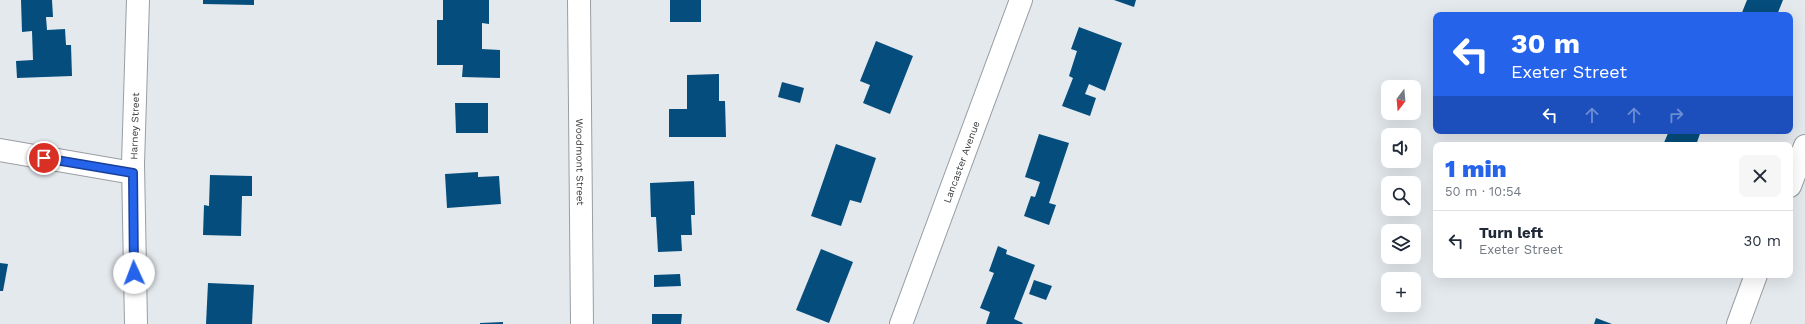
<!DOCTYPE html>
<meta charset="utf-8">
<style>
body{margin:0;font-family:"Work Sans",sans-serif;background:#f6f6f7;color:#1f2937;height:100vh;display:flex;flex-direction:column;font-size:15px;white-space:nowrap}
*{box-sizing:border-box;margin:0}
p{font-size:13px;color:#747a83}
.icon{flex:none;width:22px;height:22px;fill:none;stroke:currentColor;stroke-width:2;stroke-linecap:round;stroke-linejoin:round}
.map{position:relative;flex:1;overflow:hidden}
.details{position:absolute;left:1433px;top:142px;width:360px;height:136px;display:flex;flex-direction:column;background:#fff;border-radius:8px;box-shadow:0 4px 16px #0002}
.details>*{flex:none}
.banner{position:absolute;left:1433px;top:12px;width:360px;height:122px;border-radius:8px;box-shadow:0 4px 16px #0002;background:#2563eb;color:#fff;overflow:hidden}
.needle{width:26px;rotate:196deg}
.controls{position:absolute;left:1381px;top:80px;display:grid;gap:8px}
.controls a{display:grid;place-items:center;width:40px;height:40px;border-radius:8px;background:#fff;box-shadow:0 4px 16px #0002;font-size:20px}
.pin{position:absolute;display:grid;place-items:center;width:34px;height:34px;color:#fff;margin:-17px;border:2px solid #fff;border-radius:50%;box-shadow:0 1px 4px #0007}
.me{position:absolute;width:44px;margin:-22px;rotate:358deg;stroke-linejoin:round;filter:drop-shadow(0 0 3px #0008)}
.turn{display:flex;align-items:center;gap:14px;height:84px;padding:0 12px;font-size:18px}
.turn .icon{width:52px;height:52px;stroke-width:2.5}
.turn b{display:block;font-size:28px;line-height:34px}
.lanes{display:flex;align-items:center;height:38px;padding:0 12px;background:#0003;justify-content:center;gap:20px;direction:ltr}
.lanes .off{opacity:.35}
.round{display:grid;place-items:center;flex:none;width:42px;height:42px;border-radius:8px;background:#f6f6f7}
.head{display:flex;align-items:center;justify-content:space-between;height:68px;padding:0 12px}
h1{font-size:24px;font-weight:800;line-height:30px;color:#2563eb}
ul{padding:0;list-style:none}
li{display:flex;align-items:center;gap:12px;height:60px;padding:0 12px;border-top:1px solid #e0e1e3}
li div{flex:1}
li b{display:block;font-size:15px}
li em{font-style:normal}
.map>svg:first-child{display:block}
.building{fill:#054d7c}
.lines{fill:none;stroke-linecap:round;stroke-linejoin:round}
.minor-casing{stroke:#999ea3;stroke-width:24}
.minor{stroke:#fff;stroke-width:22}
.route-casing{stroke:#184099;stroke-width:10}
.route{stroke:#2563eb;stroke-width:7}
.labels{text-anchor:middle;stroke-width:4;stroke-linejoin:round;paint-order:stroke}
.street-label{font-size:10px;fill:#3a3c3e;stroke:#e4e9ee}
</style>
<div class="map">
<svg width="1805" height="324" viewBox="0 0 1805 324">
<rect width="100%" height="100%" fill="#e4e9ee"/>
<!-- building -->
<g class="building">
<polygon points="21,0 52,0 53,17 46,17 47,30 65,29 66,45 71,45 72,76 17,78 16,61 33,60 32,31 22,32"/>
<polygon points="203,0 254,0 254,5 203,4"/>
<polygon points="443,0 489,0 489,24 482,23 482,49 500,50 500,78 462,77 463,65 437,65 437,20 443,20"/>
<rect x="670" y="0" width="31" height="22"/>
<polygon points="1114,0 1136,0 1134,7"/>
<polygon points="1747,0 1783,0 1777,15 1741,15"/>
<polygon points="1079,27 1122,43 1105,91 1089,84 1085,94 1096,98 1090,116 1062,106 1073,78 1069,76 1077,51 1071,49"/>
<polygon points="876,41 913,56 890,114 863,103 870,85 860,81"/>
<polygon points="719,74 719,101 725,101 726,137 669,137 669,109 687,109 687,75"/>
<polygon points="782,82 804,88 800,103 778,97"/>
<polygon points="455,103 488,103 488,133 456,133"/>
<polygon points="1669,131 1701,131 1696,145 1663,145"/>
<polygon points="1039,134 1069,143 1049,203 1056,205 1049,225 1024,216 1031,196 1035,197 1040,182 1025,177"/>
<polygon points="836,144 876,158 861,203 850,200 841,226 811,216"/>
<polygon points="478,172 478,177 499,176 501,204 447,208 445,174"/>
<polygon points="210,175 252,176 252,196 242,196 241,236 203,235 204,205 209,206"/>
<polygon points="694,181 695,215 691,215 692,235 681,235 682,251 658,252 656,217 651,217 650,183"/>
<polygon points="998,246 1007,250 1006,254 1035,265 1014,319 1023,323 1022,324 986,324 990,312 980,308 994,273 989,271"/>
<polygon points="821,249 853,262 829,323 796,310"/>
<polygon points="0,263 8,264 3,291 0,291"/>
<polygon points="680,274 681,286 654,287 654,275"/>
<polygon points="1034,280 1052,286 1046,300 1029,294"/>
<polygon points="208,283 254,285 252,324 206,324"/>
<polygon points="652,314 682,314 681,324 652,324"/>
<polygon points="1596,318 1612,324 1594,324"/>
<polygon points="503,322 503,324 480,324 480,323"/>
</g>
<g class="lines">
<!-- minor casing -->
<g class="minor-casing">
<g id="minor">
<path id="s1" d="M579 0 582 324"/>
<polyline points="0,150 133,173"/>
<polyline points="1790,186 1805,146"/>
<path id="s2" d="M136 324 133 164 138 0"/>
<path id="s3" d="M901 324 1021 0"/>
<polyline points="1738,324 1756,275"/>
</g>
</g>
<!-- minor -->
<use href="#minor" class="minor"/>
</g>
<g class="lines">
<!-- route casing -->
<g class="route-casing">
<polyline id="route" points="44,158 133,173 134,273"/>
</g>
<!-- route -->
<use href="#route" class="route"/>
</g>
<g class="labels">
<!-- street labels -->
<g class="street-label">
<text dy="4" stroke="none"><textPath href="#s2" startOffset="198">Harney Street</textPath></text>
<text dy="4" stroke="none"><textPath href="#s1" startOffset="162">Woodmont Street</textPath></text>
<text dy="4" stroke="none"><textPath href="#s3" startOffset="173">Lancaster Avenue</textPath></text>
</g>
</g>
</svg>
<div class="controls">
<a><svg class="needle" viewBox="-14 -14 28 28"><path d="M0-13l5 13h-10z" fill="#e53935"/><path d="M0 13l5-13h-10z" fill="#747a83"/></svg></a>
<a><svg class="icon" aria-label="sound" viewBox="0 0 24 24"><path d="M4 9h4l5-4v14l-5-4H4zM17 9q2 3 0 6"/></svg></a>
<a><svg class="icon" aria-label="search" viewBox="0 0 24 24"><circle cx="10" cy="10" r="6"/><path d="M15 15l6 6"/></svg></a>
<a><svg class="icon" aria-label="layers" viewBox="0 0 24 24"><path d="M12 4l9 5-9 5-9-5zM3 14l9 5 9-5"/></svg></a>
<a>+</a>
</div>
<div class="pin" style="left:44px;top:158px;background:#d93025"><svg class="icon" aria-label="arrive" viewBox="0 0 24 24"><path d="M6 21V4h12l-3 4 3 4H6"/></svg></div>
<svg class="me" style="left:134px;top:273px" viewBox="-20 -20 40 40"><circle r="19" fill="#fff"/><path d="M0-13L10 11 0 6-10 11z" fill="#2563eb"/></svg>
<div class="banner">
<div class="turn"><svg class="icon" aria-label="left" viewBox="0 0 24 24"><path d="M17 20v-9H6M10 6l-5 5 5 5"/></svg><div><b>30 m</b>Exeter Street</div></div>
<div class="lanes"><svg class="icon" aria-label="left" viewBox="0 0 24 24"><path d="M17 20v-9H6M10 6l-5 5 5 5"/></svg><svg class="icon off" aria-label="ahead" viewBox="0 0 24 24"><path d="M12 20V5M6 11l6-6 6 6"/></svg><svg class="icon off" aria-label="ahead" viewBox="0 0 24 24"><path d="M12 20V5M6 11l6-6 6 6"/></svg><svg class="icon off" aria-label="right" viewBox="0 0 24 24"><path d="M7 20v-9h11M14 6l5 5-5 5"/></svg></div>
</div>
<section class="details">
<div class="head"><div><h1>1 min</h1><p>50 m · 10:54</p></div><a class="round"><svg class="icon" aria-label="close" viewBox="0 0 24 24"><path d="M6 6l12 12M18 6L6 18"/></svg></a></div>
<ul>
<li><svg class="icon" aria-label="left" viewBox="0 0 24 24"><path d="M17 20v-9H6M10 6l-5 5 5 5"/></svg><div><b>Turn left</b><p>Exeter Street</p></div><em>30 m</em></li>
</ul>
</section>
</div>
